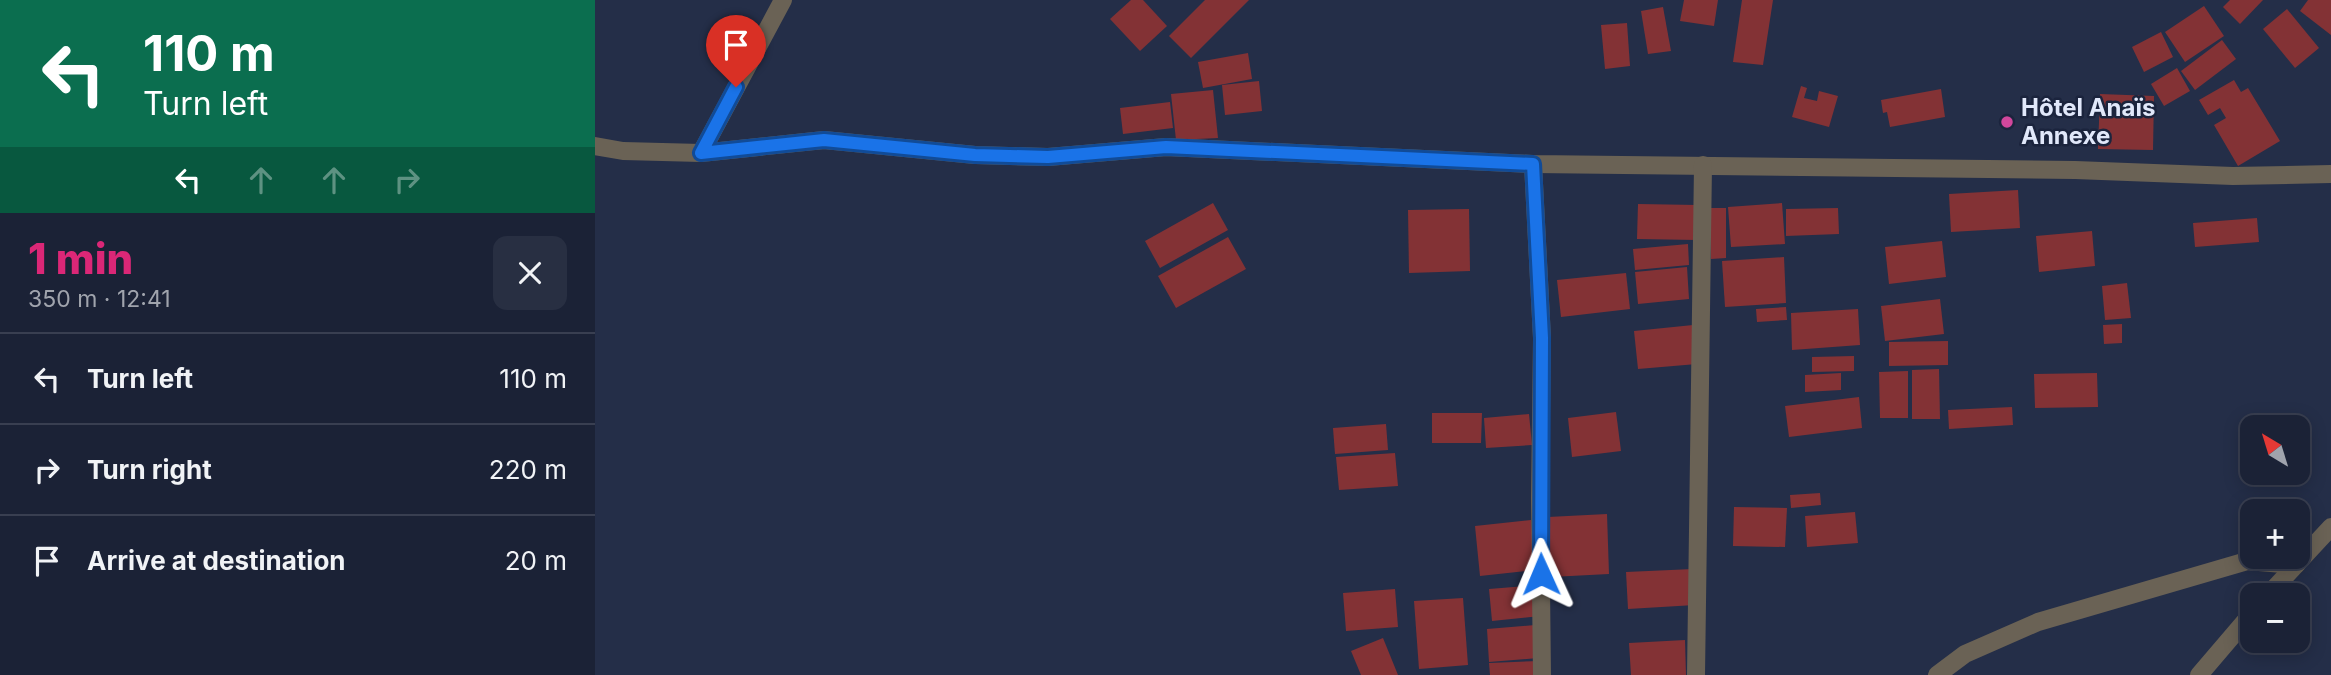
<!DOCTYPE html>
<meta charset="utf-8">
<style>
body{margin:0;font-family:Inter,sans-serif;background:#282f42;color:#f1f3f6;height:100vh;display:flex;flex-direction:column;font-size:26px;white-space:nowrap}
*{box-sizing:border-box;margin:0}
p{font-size:23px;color:#a0a4ad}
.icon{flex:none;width:38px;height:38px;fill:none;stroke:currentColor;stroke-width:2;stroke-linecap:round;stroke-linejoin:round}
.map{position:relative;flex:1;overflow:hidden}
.details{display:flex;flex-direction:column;background:#1b2236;width:595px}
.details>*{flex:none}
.top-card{background:#0b6e4f;color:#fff;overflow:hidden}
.needle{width:46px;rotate:322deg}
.controls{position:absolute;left:1645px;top:415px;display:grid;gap:14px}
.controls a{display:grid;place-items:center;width:70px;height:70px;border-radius:14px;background:#1b2236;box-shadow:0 4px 18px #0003,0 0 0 2px #393f51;font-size:35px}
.pin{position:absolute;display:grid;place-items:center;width:60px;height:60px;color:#fff;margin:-72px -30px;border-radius:50% 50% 50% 0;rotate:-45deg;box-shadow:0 0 7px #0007}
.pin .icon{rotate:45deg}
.me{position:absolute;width:77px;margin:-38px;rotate:359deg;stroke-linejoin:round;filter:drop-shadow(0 0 5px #0008)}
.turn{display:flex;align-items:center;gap:24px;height:147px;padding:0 28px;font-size:32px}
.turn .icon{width:91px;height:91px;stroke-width:2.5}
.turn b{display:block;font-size:49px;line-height:60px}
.lanes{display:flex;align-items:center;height:66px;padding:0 28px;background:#0003;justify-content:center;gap:35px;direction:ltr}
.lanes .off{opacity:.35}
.round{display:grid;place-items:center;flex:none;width:74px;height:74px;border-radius:14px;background:#282f42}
.overview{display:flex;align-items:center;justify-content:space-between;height:119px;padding:0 28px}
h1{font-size:42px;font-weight:800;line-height:52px;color:#db2777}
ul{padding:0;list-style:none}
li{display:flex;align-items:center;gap:21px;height:91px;padding:0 28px;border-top:2px solid #393f51}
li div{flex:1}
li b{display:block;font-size:26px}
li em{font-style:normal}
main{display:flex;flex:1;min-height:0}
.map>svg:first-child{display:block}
.building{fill:#833235}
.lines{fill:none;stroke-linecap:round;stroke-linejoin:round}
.street{stroke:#6a6255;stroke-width:18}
.route-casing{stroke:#114b97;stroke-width:18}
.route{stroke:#1a73e8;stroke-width:12}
.hotel-dot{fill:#d1479c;stroke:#1b243d;stroke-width:2.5}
.labels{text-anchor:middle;stroke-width:5;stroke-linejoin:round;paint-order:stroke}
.poi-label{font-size:24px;font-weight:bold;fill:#e1e8fa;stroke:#1b243d;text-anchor:start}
</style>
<main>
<section class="details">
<div class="top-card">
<div class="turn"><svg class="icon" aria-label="left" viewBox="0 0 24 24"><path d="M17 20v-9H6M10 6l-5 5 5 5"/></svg><div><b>110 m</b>Turn left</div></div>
<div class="lanes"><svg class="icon" aria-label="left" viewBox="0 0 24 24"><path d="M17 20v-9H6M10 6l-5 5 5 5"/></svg><svg class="icon off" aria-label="ahead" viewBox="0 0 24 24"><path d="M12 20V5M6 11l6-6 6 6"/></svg><svg class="icon off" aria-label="ahead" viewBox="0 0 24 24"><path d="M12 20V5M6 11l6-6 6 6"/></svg><svg class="icon off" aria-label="right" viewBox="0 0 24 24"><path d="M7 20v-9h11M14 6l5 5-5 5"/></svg></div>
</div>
<div class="overview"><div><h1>1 min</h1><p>350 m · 12:41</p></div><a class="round"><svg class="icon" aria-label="close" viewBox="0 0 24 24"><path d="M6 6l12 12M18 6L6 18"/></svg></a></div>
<ul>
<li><svg class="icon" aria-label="left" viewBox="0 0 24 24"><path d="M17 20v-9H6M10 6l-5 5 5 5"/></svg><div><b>Turn left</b></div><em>110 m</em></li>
<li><svg class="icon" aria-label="right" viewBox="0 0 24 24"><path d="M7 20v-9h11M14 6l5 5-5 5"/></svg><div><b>Turn right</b></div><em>220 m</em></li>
<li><svg class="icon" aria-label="arrive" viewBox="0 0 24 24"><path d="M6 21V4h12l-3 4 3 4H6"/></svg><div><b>Arrive at destination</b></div><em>20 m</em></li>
</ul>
</section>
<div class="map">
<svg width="1736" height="675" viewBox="0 0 1736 675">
<rect width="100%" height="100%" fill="#242e48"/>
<!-- building -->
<g class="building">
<polygon points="536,0 548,0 572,26 545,51 515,19"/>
<polygon points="610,0 654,0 596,58 574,36"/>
<polygon points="1089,0 1123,0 1119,26 1085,21"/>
<polygon points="1147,0 1178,0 1168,65 1138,62"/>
<polygon points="1635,0 1668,0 1645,24 1628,7"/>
<polygon points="1713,0 1736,0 1736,35 1705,11"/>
<polygon points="1609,6 1629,36 1590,62 1570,32"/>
<polygon points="1068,7 1076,51 1053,54 1046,11"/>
<polygon points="1692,9 1724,48 1700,68 1668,29"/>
<polygon points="1032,23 1035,66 1010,69 1006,25"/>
<polygon points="1566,32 1578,57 1549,72 1537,47"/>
<polygon points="1627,40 1641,59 1600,90 1586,71"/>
<polygon points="653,53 657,79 608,88 603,62"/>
<polygon points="1582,68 1595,91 1569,106 1556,84"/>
<polygon points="1639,80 1646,92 1653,88 1685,141 1643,166 1619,125 1631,118 1625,108 1613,115 1604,100"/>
<polygon points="664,81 667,111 630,115 627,85"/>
<polygon points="1206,86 1212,88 1209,98 1222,101 1224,91 1243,96 1234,127 1197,117"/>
<polygon points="1346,89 1350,117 1295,127 1292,112 1288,113 1286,100"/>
<polygon points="618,90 623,138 581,140 576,94"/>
<polygon points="1505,94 1559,96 1558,150 1503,149"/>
<polygon points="575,102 578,128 528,134 525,108"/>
<polygon points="1423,190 1425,228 1356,232 1354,194"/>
<polygon points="618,203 633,230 565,268 550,241"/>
<polygon points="1187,203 1190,244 1136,247 1133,207"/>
<polygon points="1043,204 1103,205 1102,240 1042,239"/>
<polygon points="1115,208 1131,208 1131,258 1116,259"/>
<polygon points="1243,208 1244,234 1191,236 1191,209"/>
<polygon points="874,209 875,271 814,273 813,210"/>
<polygon points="1662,218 1664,242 1600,247 1598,223"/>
<polygon points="1497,231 1500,266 1444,272 1441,236"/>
<polygon points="633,237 651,269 581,308 563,276"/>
<polygon points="1347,241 1351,277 1294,284 1290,247"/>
<polygon points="1093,244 1094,265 1040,270 1038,249"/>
<polygon points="1189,257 1191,303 1130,307 1127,261"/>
<polygon points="1092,267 1094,299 1043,304 1040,272"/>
<polygon points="1031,273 1035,309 966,317 962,280"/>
<polygon points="1532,283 1536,318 1510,320 1507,286"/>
<polygon points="1345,299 1349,334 1290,341 1286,306"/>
<polygon points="1191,307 1192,320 1162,322 1161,309"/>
<polygon points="1263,309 1265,345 1197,350 1196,313"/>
<polygon points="1527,324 1527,343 1509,344 1508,325"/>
<polygon points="1098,325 1102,364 1043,369 1039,331"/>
<polygon points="1353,341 1353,365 1294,366 1294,342"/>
<polygon points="1259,356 1259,371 1217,372 1217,357"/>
<polygon points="1344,369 1345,419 1317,419 1317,370"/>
<polygon points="1313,371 1313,418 1285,418 1284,372"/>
<polygon points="1246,373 1246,390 1210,392 1210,375"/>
<polygon points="1502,373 1503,407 1440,408 1439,374"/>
<polygon points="1264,397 1267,428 1194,437 1190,406"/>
<polygon points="1417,407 1418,425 1354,429 1353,410"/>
<polygon points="1021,412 1026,451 977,457 973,418"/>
<polygon points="837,413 887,413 886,443 837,443"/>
<polygon points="934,414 937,445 891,448 889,418"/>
<polygon points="791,424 793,450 740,454 738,428"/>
<polygon points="800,453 803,486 744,490 741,457"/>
<polygon points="1225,493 1226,505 1196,508 1195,495"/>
<polygon points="1139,507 1192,508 1190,547 1138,546"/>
<polygon points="1260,512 1263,543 1212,547 1210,516"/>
<polygon points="1012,514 1014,574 956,577 953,517"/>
<polygon points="936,520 940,570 885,576 880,526"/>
<polygon points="1098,569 1100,605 1033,609 1031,572"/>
<polygon points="942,585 945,616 897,621 894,589"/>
<polygon points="800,589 803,627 751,631 748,593"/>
<polygon points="868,598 873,665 824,669 819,601"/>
<polygon points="940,625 943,658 894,662 892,629"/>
<polygon points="788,638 803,675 766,675 756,651"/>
<polygon points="1090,640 1091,675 1036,675 1034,643"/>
<polygon points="944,661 945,675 895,675 894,663"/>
</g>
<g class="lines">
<!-- street -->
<g class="street">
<polyline points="0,146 28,151 106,153 229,140 380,155 453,157 571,147 938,164 1480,170 1638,176 1736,174"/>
<polyline points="106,153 188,0"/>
<polyline points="938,164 947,338 945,498 947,675"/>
<polyline points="1673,595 1736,527"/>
<polyline points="1101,675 1108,165"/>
<polyline points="1342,675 1370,654 1443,622 1652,561 1701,565"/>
<polyline points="1604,675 1657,613"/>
</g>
</g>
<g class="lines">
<!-- route casing -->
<g class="route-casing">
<polyline id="route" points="141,87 106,153 229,140 380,155 453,157 571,147 938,164 947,338 946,574"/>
</g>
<!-- route -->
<use href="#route" class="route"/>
</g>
<!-- markers -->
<circle class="hotel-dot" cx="1412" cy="122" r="7"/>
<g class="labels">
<!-- poi labels -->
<g class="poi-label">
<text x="1426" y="116">Hôtel Anaïs<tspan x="1426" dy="28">Annexe</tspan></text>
</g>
</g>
</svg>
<div class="controls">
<a><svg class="needle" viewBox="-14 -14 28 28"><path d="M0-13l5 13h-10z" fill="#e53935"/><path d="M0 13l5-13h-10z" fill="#a0a4ad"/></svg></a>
<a>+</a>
<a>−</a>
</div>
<div class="pin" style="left:141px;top:87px;background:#d93025"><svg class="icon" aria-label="arrive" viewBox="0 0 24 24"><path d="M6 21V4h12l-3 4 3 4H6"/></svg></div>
<svg class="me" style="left:946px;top:574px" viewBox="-20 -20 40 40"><path d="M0-17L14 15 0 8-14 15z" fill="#1a73e8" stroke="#fff" stroke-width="4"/></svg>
</div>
</main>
